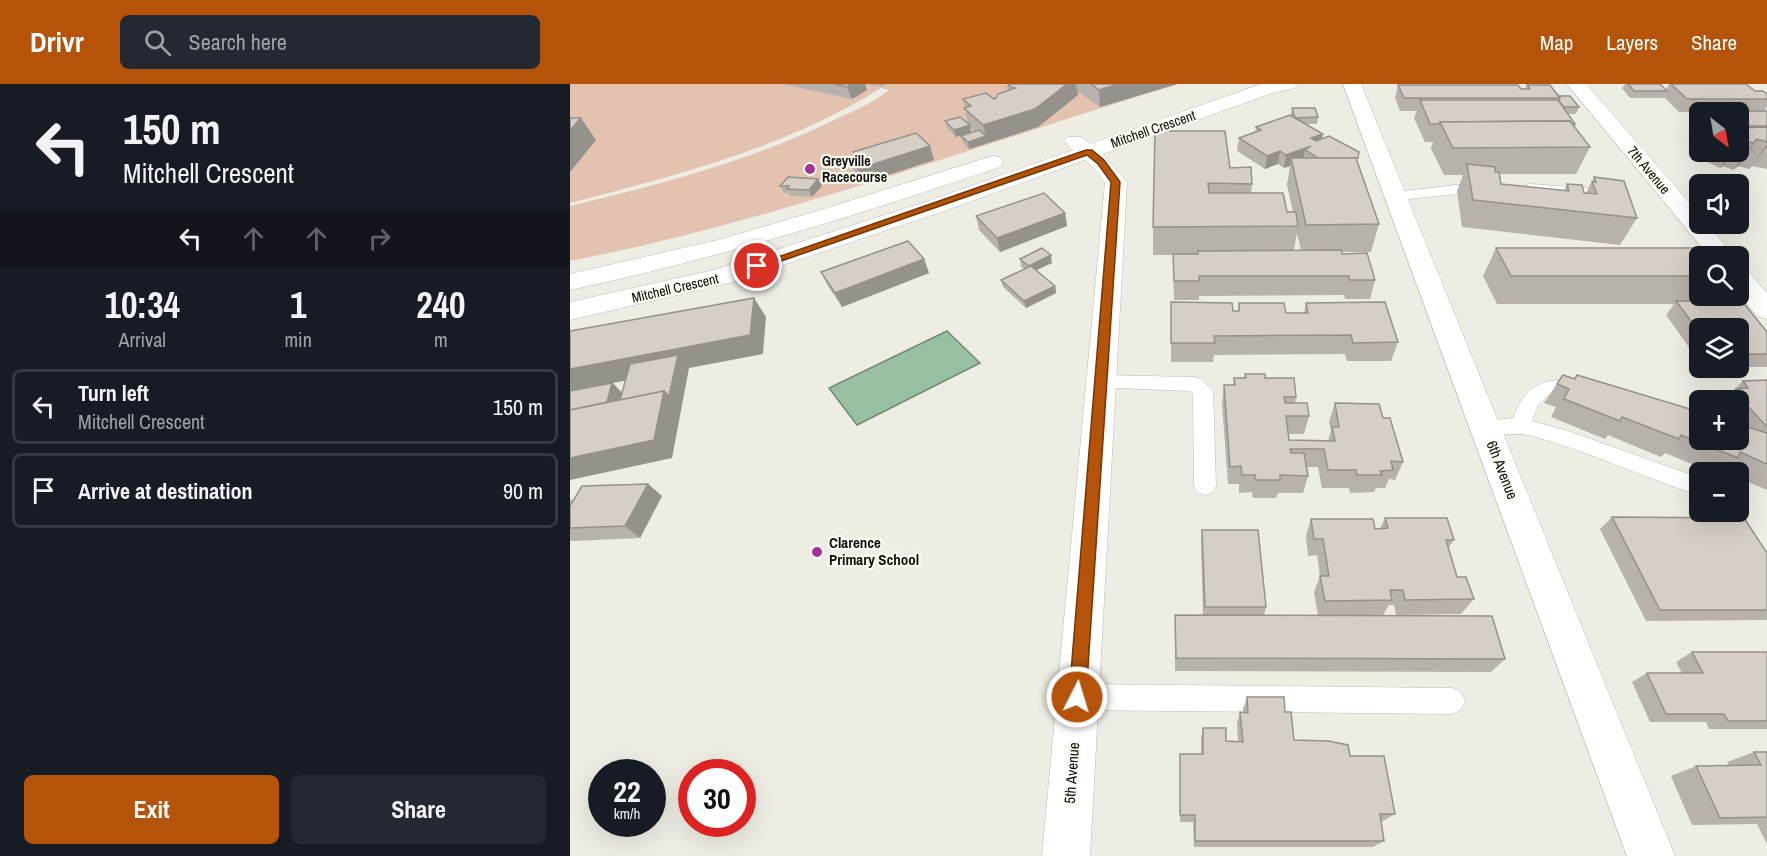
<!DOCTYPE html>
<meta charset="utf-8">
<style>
body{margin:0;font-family:"Archivo Narrow",sans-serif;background:#242831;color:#f1f3f6;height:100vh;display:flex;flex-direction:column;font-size:22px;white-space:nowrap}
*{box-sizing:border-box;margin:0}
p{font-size:20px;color:#9ea1a6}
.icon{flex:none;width:33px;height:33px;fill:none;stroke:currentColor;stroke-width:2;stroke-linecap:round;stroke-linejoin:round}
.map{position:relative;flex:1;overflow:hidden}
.panel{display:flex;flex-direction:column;background:#171b24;width:570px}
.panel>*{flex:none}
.banner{background:#171b24;color:#f1f3f6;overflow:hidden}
.needle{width:39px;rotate:149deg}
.controls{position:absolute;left:1119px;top:18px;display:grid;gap:12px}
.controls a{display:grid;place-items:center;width:60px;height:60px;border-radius:9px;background:#171b24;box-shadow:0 6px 24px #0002;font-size:30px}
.speed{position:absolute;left:18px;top:675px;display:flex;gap:12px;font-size:30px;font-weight:700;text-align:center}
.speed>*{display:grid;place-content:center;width:78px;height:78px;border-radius:50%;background:#171b24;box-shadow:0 6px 24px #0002;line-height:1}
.speed small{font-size:15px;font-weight:400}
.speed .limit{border:9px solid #d22;background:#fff;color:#111}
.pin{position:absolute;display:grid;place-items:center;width:51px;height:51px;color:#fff;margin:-26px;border:3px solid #fff;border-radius:50%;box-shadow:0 2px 6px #0007}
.me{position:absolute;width:66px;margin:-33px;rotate:5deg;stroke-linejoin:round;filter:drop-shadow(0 0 4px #0008)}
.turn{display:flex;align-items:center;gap:21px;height:126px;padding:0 24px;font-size:27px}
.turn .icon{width:78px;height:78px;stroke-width:2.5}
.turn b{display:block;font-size:42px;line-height:51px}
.lanes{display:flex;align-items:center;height:57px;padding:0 24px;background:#0003;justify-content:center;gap:30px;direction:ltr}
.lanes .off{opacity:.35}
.eta{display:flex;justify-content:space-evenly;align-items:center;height:102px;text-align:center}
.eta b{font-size:36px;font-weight:700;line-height:42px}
.action{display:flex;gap:12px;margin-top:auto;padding:12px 24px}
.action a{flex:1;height:69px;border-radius:9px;background:#b45309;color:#fff;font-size:24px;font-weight:700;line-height:69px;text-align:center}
.action a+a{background:#242831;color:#f1f3f6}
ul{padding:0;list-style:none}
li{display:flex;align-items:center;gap:18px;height:75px;margin:0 12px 9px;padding:0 12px;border:3px solid #363941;border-radius:9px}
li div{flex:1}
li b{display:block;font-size:22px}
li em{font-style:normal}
header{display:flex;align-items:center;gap:36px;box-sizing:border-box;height:84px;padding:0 30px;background:#b45309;color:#fff}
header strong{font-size:28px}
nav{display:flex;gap:33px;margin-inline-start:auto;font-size:21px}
.search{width:420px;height:54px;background:#242831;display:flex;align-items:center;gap:15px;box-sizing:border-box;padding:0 21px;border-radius:9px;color:#9ea1a6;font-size:22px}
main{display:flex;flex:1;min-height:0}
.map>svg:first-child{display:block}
.green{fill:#e3c2b0}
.water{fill:#99c0a1;stroke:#708b74;stroke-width:1.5}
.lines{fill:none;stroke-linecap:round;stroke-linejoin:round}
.service-casing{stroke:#bdbcb3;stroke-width:1}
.minor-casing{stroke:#bdbcb3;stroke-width:1}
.service{fill:#fff;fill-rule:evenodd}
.minor{fill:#fff;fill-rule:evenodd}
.wall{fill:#b7b2ab;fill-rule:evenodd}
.shaded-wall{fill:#95918b;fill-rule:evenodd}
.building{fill:#d5cfc7;stroke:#95918b;stroke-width:1.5}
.route{fill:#b45309;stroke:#753606;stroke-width:1.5}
.poi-dot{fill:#a13392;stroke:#fcfaf1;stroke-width:2}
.labels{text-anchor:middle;stroke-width:4.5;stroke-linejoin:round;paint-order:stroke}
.far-street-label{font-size:14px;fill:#100f0c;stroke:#fcfaf1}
.far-poi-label{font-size:14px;font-weight:bold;fill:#100f0c;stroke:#fcfaf1;text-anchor:start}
.street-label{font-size:15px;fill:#100f0c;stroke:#fcfaf1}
.poi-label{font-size:15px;font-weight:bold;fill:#100f0c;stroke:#fcfaf1;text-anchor:start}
</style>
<header>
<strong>Drivr</strong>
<div class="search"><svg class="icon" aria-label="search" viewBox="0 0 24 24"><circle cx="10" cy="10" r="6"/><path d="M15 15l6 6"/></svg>Search here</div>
<nav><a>Map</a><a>Layers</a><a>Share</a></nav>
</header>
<main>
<section class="panel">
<div class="banner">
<div class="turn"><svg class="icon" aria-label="left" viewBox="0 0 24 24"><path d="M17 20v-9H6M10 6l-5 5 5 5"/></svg><div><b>150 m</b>Mitchell Crescent</div></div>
<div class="lanes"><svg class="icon" aria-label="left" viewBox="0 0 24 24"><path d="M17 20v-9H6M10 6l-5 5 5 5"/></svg><svg class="icon off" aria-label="ahead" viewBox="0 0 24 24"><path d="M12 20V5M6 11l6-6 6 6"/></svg><svg class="icon off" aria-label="ahead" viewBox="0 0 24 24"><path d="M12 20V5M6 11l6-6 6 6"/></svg><svg class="icon off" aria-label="right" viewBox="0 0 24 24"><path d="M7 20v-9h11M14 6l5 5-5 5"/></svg></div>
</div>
<div class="eta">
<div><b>10:34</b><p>Arrival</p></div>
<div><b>1</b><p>min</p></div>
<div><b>240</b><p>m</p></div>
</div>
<ul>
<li><svg class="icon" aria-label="left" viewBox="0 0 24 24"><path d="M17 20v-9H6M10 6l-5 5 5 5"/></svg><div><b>Turn left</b><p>Mitchell Crescent</p></div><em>150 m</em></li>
<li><svg class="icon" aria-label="arrive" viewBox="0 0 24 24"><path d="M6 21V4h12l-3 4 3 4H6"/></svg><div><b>Arrive at destination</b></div><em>90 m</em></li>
</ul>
<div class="action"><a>Exit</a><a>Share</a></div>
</section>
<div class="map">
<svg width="1197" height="772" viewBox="0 0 1197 772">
<rect width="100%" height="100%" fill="#eeede4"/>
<!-- green -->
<path class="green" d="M0 0H609C406 61 208 137 0 177V122C89 101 180 77 262 37 281 28 303 19 319 6L311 4C215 64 108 91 0 119Z"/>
<!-- water -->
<polygon class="water" points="377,247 410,279 287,341 259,304"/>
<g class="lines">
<!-- service casing -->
<g class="service-casing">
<g id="service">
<polygon points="904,99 916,99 923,103 916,107 837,115 825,116 818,112 825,108"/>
<polygon points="960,100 1031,105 1038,109 1031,113 955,107 953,104 955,101"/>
<polygon points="531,291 624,293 631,295 643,307 646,402 643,408 635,411 627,408 624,402 623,310 620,307 524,303 522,298 524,293"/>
<path d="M987 296 1019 298 1021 303 1019 308 978 311 968 321 962 337 998 347 1130 394V412C1074 393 1020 368 963 352 945 347 926 354 908 348L905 343 908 338 943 334C952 311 962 299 987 296Z"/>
<polygon points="507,600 882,604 891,608 895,617 891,626 882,630 507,626 498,622 494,613 498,604"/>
</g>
</g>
<!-- minor casing -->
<g class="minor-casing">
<g id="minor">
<polygon points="691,0 728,0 725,4 702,9 533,70 557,98 520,772 472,772 535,98 523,83 515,76 374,127 159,199 0,236 0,218 144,186 358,117 503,66 494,57 497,53 511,53 521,60"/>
<polygon points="773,0 791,0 1105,772 1057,772"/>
<polygon points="997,0 1016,0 1130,131 1130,140 1137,140 1164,172 1139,172"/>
<path d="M422 72 430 73 433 78 430 83C288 131 146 175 0 206V190L152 155 257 124Z"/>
<polygon points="1168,184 1177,186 1197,209 1197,235 1187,232 1168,209"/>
</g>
</g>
<!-- service -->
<use href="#service" class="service"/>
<!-- minor -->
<use href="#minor" class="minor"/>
</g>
<!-- wall -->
<g class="wall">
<polygon points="212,0 295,0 297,6 282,15"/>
<polygon points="296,0 318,0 312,3"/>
<polygon points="440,0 607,0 530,23 507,7 508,11 468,43 399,65 393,59 391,52 405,48 401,44 401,48 386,53 377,44 375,37 398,39 394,24 395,24 393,15 424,15 438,6 438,2"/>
<polygon points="1055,0 1090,0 1096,6 1099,0 1176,0 1185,7 1197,10 1197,22 1194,27 1197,27 1197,85 1182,82 1179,85 1168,82 1163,86 1153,82 1150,84 1131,75 1136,68 1168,68 1168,28 1109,28 1094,13 1094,14 1060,14 1052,4"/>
<polygon points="828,1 955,5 957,1 988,12 1009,23 1006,30 998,30 1005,40 1004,43 1020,63 1006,90 930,90 931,100 994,107 997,100 1016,109 1024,93 1067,134 1050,161 892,143 887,107 893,91 874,91 861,65 863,58 855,58 844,34 847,27 830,27 825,14"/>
<path d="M722 24 748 33 747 40H736L752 55 787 76 809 140 801 168H772V170L805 196 800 215H775L774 211 629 212V216H604L603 171H583V143L585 47 660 84 682 100 681 109 717 128H723L717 101 720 82 714 84 708 80 695 85 667 67 669 54 685 48 686 43 721 31ZM727 149 731 166H724Z"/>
<polygon points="283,68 364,76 293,99 285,90 280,76 286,75"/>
<polygon points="210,102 252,102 242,113 220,112 219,109 214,109"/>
<polygon points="495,129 497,142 430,168 409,146 406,132"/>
<polygon points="926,164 1130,172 1130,212 1133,212 1129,217 1197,248 1197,283 1168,283 1168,244 1130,244 1130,279 1096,231 1104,220 927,220 913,192"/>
<polygon points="354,175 359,189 272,223 258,202 251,188"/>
<polygon points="450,175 482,179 466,186 485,202 486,209 456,224 433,203 431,196 455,185 451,183"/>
<polygon points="601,218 663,227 668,227 669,219 716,229 734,229 736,219 828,258 821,277 777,277 775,270 644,271 643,278 601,278"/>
<polygon points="675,290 695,294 726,313 725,319 739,332 734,350 719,350 719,356 758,357 761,347 759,338 765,319 813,334 833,378 825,396 819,395 815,404 806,404 804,408 780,409 779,404 752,404 748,383 737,383 738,392 733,409 708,409 706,414 683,414 682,408 669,409 669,400 658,400 652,320 654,301 663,301 664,294 674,294"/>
<polygon points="993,291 1004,294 1007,291 1168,356 1168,316 1154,316 1173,297 1197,296 1197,406 1168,394 1168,388 1156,388 1153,387 1151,388 1141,388 1095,369 1091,373 1038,351 1035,355 981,333 986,323 974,319"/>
<polygon points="78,400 92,412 70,454 3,457 1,456 0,458 0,415 3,417"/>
<polygon points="1042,433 1197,469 1197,536 1076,537 1030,445"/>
<polygon points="815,434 884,456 878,464 887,493 904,515 891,530 826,531 824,521 819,521 813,531 935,575 921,588 605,587 605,531 633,531 631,458 632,446 696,523 694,531 748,531 744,508 750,492 747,471 738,472 736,452 741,435 805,445 810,445"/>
<polygon points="1197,567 1197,645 1139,645 1136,638 1080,638 1062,598 1077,589 1112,589 1106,578 1122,568 1194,568"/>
<polygon points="677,613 715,628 724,656 780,672 825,730 813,737 811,737 814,757 803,763 624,763 623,738 610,738 610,670 631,670 631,654 633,644 656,657 668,658 667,639 670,628 673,628 673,625"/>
<polygon points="1184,668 1197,668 1197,760 1187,740 1122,741 1101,692 1126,682 1159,682 1157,678"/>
</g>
<!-- shaded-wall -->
<g class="shaded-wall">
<polygon points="281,0 295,0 297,6 282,15 277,3"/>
<polygon points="497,0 506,0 508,11 468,43 399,65 398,58 416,52 413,41"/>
<polygon points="548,0 607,0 530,23 529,6"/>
<polygon points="0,32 6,39 11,34 26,56 0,88"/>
<polygon points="400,41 401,48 386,53 384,46"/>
<polygon points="753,50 750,63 735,66 733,77 721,74 720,82 714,84 716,71 741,54"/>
<polygon points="1187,55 1168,82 1163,86 1183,59"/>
<polygon points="1197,60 1197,62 1179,85"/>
<polygon points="360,62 364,76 293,99 288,85"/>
<polygon points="710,67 708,80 695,85 697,72"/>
<polygon points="1161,68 1163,68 1153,82 1150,84"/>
<polygon points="248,95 252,102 242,113 239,106"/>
<polygon points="495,129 497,142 430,168 427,154"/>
<polygon points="481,171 482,179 460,189 459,182"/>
<polygon points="354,175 359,189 272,223 265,209"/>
<polygon points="485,202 486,209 456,224 454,217"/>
<path d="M184 214 196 233 193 270 119 284 102 374 0 396V285ZM104 287 94 307 55 312 43 299Z"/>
<polygon points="78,400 92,412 70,454 55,442"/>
</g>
<!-- building -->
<g class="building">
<polygon points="264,0 281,0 277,3"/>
<polygon points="440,0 497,0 465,25 413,41 394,24 401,22 393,15 416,9 424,15 426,14 428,10 445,4 438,2"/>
<polygon points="521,0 548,0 529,6"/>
<polygon points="1058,0 1090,0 1097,7 1064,7"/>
<polygon points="1101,0 1176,0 1185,7 1193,7 1197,10 1197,15 1117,15"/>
<polygon points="828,1 948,1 951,5 960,5 957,1 980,1 990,14 834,14"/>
<polygon points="988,12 1000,12 1009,23 994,23 989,17 990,14"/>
<polygon points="850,16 988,16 1005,40 1002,40 1000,37 870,38 869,40 860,40"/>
<polygon points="722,24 745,24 748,33 725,34"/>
<polygon points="1140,27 1197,27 1197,42 1168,42 1168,28 1142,28"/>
<polygon points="720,31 753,50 741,54 746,57 759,52 789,68 788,74 748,74 735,66 741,62 716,71 710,67 697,72 669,54 691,46 686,43"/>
<polygon points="390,33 400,41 384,46 375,37"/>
<polygon points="0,34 11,34 0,46"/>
<polygon points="1000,37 1020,63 883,64 870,38"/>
<polygon points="1197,43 1197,58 1187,55 1183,59 1171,55 1168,56 1168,44"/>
<polygon points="409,46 416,52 398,58 391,52"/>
<polygon points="585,47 655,47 660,84 681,83 682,100 638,99 639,109 713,109 717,128 726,128 728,142 583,143"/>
<polygon points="346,49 360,62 288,85 280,76 288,74 283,68"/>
<polygon points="721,74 786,74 809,140 736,141"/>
<polygon points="897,80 925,83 925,88 929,88 931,100 999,107 997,100 1012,101 1014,109 1027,110 1022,98 1026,98 1024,93 1054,97 1067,134 903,116"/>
<polygon points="218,93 248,95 239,106 217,105 219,102 210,102"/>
<polygon points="474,109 495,129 427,154 406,132"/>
<polygon points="338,157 354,175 265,209 251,188"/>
<polygon points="472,164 481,171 459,182 450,175"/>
<polygon points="926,164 1126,164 1133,172 1130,172 1130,192 941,192"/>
<polygon points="771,166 772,170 797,169 805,196 780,196 779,192 629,192 629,197 604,197 603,170 628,170 628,167"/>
<polygon points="461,182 485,202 454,217 431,196"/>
<polygon points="184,214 180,251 0,285 0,247"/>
<polygon points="1106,217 1172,217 1197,248 1197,270 1168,270 1168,244 1130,244 1130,249"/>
<polygon points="601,218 662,219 663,227 669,227 669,219 714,219 716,229 738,229 736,219 815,218 828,258 783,259 781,251 644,252 645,259 601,259"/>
<polygon points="108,271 99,312 94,307 50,316 60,280"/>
<polygon points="675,290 695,290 695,294 724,294 726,313 714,313 715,319 737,319 739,332 716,332 719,356 765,357 762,343 769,343 765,319 809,320 813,334 820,334 833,378 821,377 823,386 810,387 812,391 787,391 786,386 758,386 754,365 720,365 721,369 734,369 738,392 710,391 710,396 686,396 685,391 672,391 671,382 660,383 654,301 665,301 664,294 676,294"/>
<polygon points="993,291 1005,295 1007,291 1130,328 1130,356 1168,356 1168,340 1197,349 1197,380 1170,368 1168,374 1111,351 1109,355 1052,333 1050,337 994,315 999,305 987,300"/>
<polygon points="1197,296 1197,343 1174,318 1179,318 1166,305 1178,304 1173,297"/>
<polygon points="42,299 37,318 0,326 0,307"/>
<polygon points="94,307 84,356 0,374 0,326"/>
<polygon points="78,400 55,442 0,444 0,422 12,402"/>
<polygon points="1042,433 1174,434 1197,469 1197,526 1090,526"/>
<polygon points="815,434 877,434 884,456 876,456 887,493 896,493 904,515 835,516 833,506 820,506 822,516 755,517 750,492 759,492 753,455 744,455 741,435 803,435 805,445 818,444"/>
<polygon points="632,446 688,446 696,523 635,523"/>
<polygon points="605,531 922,532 935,575 606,574"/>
<polygon points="1122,568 1197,568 1197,637 1158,637 1154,630 1096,630 1077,589 1133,589"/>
<polygon points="677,613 714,613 715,628 721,628 724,656 758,657 778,661 780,672 814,672 825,730 810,730 814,757 625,757 625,731 610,731 610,670 633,670 633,644 656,644 656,657 673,658 670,628 678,629"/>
<polygon points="1184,668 1197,668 1197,733 1150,734 1126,682 1191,681"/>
</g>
<!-- route -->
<polygon class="route" points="516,66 522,66 534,76 550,98 516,613 513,619 507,621 501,619 499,613 541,98 528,80 517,71 191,184 183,184 182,182"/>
<!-- markers -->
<g class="poi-dot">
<circle cx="240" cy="85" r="6"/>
<circle cx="247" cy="468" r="6"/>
</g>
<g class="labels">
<!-- far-street labels -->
<g class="far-street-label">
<text transform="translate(583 45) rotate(-19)" y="5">Mitchell Crescent</text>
<text transform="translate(1079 86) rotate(50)" y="5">7th Avenue</text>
<text transform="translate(105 204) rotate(-13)" y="5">Mitchell Crescent</text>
</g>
<!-- far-poi labels -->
<g class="far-poi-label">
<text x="252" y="82">Greyville<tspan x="252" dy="16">Racecourse</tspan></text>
</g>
<!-- street labels -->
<g class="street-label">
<text transform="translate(932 386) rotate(69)" y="5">6th Avenue</text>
<text transform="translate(502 689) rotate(-86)" y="5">5th Avenue</text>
</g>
<!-- poi labels -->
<g class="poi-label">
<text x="259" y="464">Clarence<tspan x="259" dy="17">Primary School</tspan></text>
</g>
</g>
</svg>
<div class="controls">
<a><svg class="needle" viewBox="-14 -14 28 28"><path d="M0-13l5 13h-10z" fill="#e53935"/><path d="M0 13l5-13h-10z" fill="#9ea1a6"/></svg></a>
<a><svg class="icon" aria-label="sound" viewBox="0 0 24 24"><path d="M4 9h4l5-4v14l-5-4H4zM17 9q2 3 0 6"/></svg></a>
<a><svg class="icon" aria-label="search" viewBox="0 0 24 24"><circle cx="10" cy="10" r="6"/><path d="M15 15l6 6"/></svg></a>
<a><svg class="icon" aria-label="layers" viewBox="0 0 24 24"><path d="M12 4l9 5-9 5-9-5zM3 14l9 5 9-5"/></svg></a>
<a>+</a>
<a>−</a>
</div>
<div class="speed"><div>22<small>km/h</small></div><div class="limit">30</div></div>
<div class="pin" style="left:187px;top:182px;background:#d93025"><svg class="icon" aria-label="arrive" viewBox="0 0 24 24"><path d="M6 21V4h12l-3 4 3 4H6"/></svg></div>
<svg class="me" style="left:507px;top:613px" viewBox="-20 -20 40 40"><circle r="17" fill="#b45309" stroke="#fff" stroke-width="3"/><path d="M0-11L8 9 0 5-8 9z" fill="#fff"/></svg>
</div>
</main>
